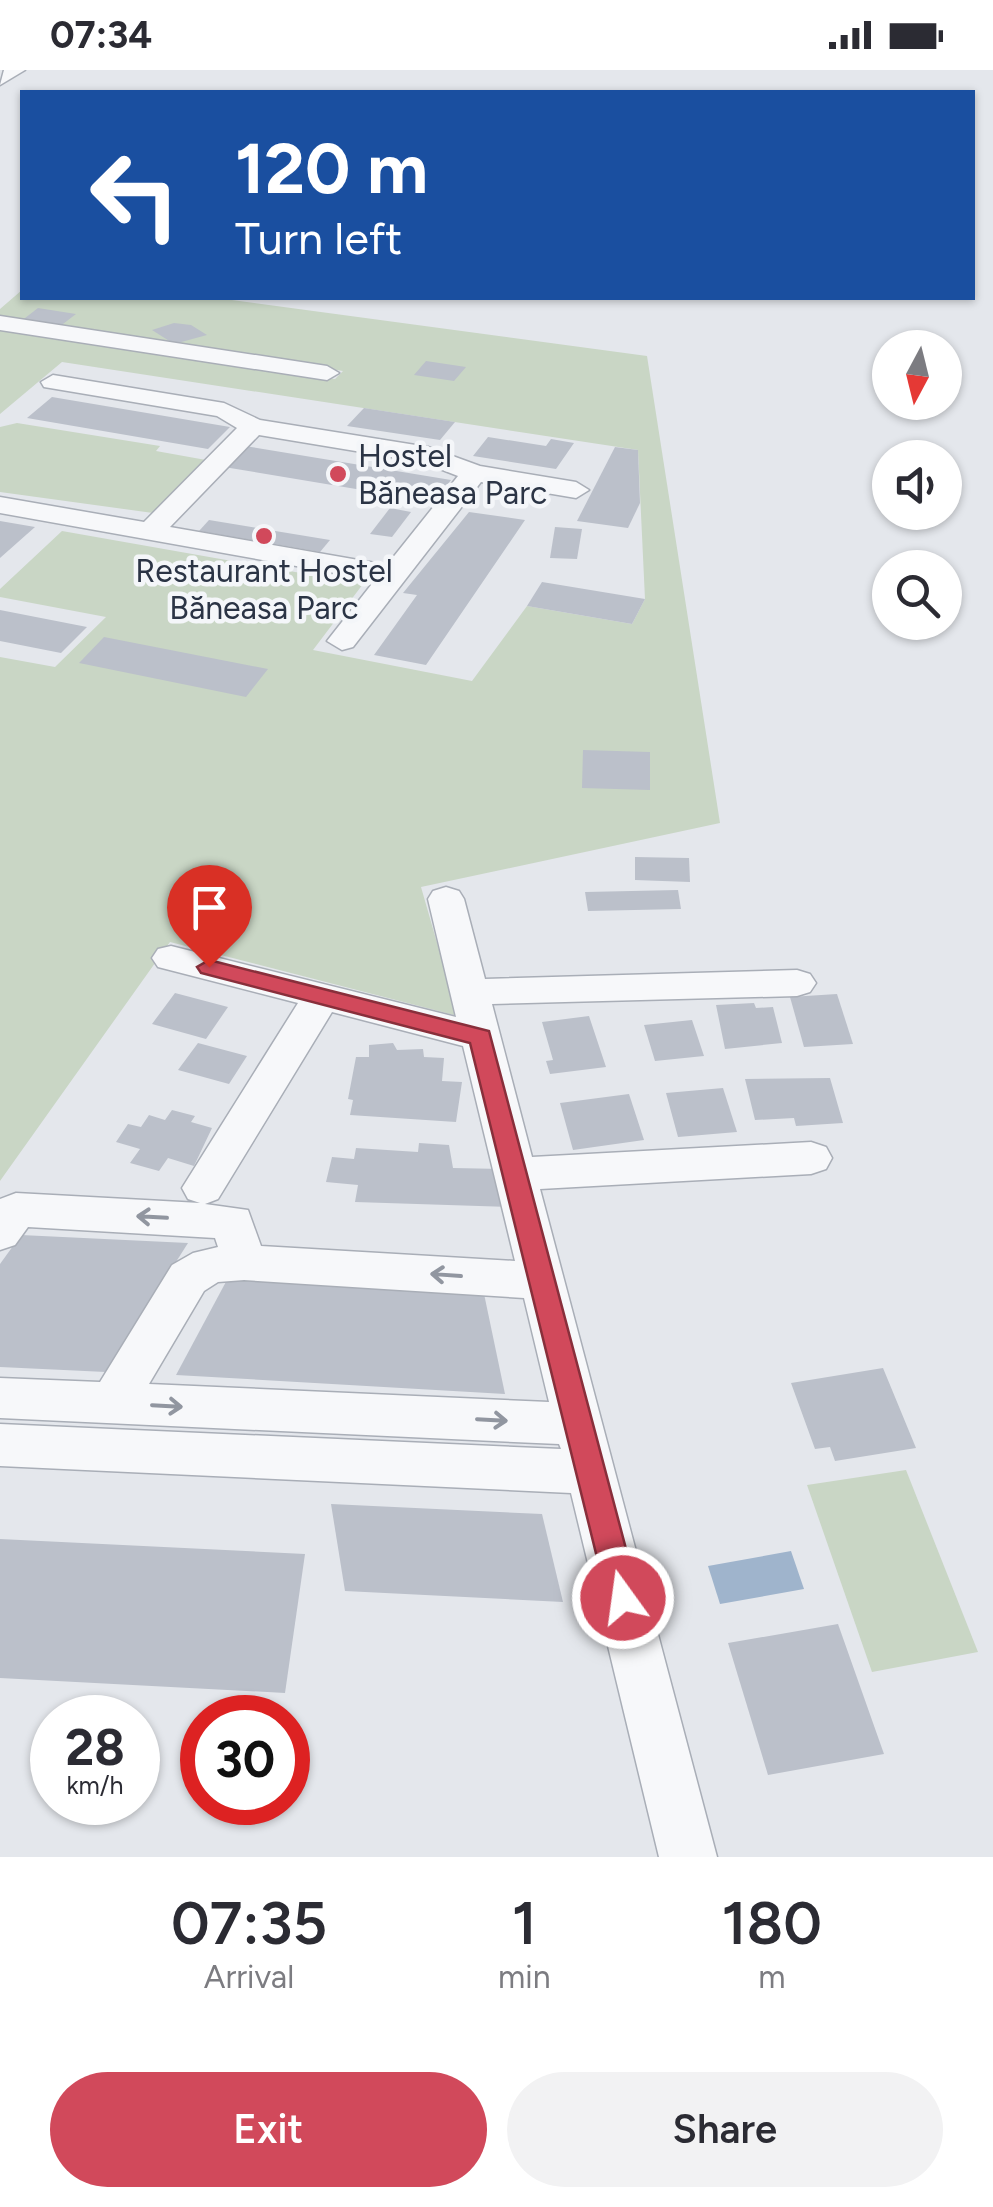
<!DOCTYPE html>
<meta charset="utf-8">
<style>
body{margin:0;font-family:Figtree,sans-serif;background:#f2f2f3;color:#2b2b33;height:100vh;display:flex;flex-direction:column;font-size:38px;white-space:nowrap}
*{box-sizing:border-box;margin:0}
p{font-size:32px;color:#7c7c81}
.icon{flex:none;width:55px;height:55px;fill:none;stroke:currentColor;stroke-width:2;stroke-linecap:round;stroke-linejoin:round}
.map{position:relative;height:1787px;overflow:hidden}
.drawer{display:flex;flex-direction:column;background:#fff;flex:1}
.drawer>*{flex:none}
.top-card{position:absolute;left:20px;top:20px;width:955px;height:210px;border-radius:0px;box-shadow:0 2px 8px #0004;background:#1a4fa0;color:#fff;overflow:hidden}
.needle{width:65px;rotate:187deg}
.controls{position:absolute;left:872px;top:260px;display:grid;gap:20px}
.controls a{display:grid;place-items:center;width:90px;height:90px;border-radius:50%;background:#fff;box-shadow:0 2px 8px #0004;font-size:50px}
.speed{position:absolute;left:30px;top:1625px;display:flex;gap:20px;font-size:50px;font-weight:700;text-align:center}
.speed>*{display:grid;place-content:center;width:130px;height:130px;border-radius:50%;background:#fff;box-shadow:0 2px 8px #0004;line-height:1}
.speed small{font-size:25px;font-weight:400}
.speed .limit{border:15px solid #d22;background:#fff;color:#111}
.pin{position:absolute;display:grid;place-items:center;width:85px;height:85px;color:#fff;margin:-102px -42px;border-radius:50% 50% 50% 0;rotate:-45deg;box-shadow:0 0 10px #0007}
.pin .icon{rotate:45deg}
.me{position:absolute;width:110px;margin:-55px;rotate:346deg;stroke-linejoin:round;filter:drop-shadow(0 0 8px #0008)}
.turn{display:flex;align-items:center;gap:35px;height:210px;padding:0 50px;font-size:45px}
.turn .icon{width:130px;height:130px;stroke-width:2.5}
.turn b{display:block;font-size:70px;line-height:85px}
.eta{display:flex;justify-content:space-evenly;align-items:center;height:170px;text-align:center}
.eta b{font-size:60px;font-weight:600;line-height:70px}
.cta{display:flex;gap:20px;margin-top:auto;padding:20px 50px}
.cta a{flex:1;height:115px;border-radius:60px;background:#d1495b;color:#fff;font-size:40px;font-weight:600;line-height:115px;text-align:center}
.cta a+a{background:#f2f2f3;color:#2b2b33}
.status{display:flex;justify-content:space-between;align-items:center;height:70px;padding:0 50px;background:#fff;direction:ltr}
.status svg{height:28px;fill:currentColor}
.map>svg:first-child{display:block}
.green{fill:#c9d6c5}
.water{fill:#9fb4cc}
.building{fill:#bbc0ca}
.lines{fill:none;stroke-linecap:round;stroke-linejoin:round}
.minor-casing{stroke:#a9aeb7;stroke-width:3}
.minor{fill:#f7f8fa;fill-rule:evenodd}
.oneway{stroke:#9196a0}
.route{fill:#d1495b;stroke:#882f3b;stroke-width:2.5}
.poi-dot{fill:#d1495b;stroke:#f4f6f9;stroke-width:4}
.labels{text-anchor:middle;stroke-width:9;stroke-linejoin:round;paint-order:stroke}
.far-poi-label{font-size:32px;fill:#2b3445;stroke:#f4f6f9;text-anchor:start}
</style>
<div class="status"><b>07:34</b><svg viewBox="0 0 49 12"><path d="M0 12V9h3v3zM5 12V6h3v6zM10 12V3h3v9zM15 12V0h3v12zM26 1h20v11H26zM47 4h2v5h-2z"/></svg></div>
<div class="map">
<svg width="993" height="1787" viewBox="0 0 993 1787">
<rect width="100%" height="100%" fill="#e4e7ec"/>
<!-- green -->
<g class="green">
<polygon points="22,220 22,228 217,228 647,286 720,753 421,817 458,946 170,872 0,1111 0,587 55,597 106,547 0,527 0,519 62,461 363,514 313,580 472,611 527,536 632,554 645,529 638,380 62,292 0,344 0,260 335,309 343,301 0,248 0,239"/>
<polygon points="17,353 160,376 156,381 206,390 153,443 0,422 0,357"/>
<polygon points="906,1400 978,1582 872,1602 807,1415"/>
</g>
<!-- water -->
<polygon class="water" points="791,1481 804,1519 720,1534 708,1496"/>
<!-- building -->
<g class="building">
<polygon points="38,238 76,244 59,257 20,252"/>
<polygon points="174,253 191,255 207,265 174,274 152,260"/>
<polygon points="426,291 466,297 454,311 414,305"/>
<polygon points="52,327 230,357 208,379 27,348"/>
<polygon points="364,338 455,352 440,370 347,356"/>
<polygon points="488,367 546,376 551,369 574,373 556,399 473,386"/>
<polygon points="245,376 451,410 434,432 224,397"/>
<polygon points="615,377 638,380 640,433 628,458 577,451"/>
<polygon points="390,438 411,442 392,467 370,464"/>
<polygon points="469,442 525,450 426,595 374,585 417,525 403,523"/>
<polygon points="209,450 330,470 320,482 199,461"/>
<polygon points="0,451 35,457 0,488"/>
<polygon points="555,457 582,459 577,489 550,488"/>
<polygon points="542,512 645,529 632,554 527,536"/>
<polygon points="0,540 87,557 61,583 0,571"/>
<polygon points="104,567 268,599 246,627 79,593"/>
<polygon points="583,680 650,682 650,720 582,718"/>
<polygon points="635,787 689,788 690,812 635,810"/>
<polygon points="678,820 681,839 588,841 585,822"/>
<polygon points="175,923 228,937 206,969 152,954"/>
<polygon points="837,924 853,974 804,977 790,927"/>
<polygon points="754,933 756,938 773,937 782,973 725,979 716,935"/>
<polygon points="589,946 606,997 550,1004 546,991 553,990 542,952"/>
<polygon points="692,950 704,986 655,991 644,955"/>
<polygon points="198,973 247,986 229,1014 178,1000"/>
<polygon points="393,973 397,980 423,979 424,987 444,988 442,1011 462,1012 456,1052 350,1045 353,1030 348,1029 356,987 369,987 369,975"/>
<polygon points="830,1008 843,1053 796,1056 794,1048 755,1050 745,1009"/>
<polygon points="723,1018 737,1062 678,1067 666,1023"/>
<polygon points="629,1024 644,1070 573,1080 560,1033"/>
<polygon points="172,1040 195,1046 191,1052 212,1058 194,1096 168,1088 159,1101 130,1093 140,1079 116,1072 128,1054 141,1057 149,1045 165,1050"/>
<polygon points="419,1073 449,1075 453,1098 503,1099 512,1137 355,1132 358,1115 326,1112 332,1087 354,1089 356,1078 418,1082"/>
<polygon points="21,1165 188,1173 106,1302 0,1297 0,1194"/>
<polygon points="228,1208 483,1219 505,1324 176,1305"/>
<polygon points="883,1298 916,1378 835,1391 830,1377 815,1379 791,1313"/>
<polygon points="331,1434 542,1444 563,1532 345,1521"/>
<polygon points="0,1469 305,1484 285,1623 0,1608"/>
<polygon points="838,1554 884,1684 768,1705 728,1573"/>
</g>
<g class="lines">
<!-- minor casing -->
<g class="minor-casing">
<g id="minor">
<polygon points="4,0 25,0 0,15"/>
<polygon points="0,246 327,296 339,303 327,310 0,260"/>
<path d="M53 305 224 333 260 350 428 377 480 396 576 412 589 420 576 428 481 412 353 577 342 580 327 571 375 510 0 443V427L144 452 237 358 217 346 44 317 41 312ZM259 365 422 392 458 406 387 495 170 457Z"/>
<path d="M446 817 459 821 464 829 485 909 797 900 810 904 816 913 810 922 797 926 492 934 532 1087 811 1072 826 1077 832 1088 826 1099 811 1104 540 1119 717 1787H659L571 1423 0 1396V1354L561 1379 559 1374 0 1348V1308L100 1312 172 1195 193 1183 218 1177 215 1168 28 1157 15 1175 0 1180V1129L16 1123 200 1133 188 1129 182 1118 298 933 158 897 152 888 158 879 171 876 456 947 428 829 433 821ZM332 942 463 976 515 1191 261 1176 248 1140 205 1134 218 1129ZM244 1210 524 1228 549 1332 149 1314 204 1221 218 1212Z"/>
</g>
</g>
<!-- minor -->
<use href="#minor" class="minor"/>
</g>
<!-- one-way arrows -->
<defs><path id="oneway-shaft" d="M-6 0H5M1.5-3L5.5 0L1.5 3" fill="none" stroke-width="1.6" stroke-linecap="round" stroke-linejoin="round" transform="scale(2.5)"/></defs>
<g class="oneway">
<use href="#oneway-shaft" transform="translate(152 1147) rotate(-177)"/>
<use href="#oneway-shaft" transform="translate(446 1205) rotate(-176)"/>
<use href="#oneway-shaft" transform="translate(167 1336) rotate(3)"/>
<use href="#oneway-shaft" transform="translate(492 1350) rotate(3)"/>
</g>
<!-- route -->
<polygon class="route" points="209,890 489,961 639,1528 634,1538 623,1543 612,1538 607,1528 470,973 201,903 197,897"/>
<!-- markers -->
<g class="poi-dot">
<circle cx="338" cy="404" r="10"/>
<circle cx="264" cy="466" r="10"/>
</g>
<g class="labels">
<!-- far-poi labels -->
<g class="far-poi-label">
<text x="358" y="397">Hostel<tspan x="358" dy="37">Băneasa Parc</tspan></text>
<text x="264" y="512" text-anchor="middle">Restaurant Hostel<tspan x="264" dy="37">Băneasa Parc</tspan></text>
</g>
</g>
</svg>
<div class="controls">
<a><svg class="needle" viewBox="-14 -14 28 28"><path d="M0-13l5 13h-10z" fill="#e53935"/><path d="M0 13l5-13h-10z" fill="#7c7c81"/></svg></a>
<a><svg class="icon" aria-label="sound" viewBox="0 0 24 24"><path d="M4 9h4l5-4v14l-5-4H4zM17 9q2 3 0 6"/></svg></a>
<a><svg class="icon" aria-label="search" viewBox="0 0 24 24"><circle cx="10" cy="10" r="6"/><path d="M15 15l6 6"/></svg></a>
</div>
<div class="speed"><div>28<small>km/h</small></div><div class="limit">30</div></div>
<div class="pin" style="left:209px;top:897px;background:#d93025"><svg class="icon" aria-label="arrive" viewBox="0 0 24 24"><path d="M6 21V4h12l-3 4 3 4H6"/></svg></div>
<svg class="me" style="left:623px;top:1528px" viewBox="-20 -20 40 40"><circle r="17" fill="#d1495b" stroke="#fff" stroke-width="3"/><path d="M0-11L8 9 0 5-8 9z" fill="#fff"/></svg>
<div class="top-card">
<div class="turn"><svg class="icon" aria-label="left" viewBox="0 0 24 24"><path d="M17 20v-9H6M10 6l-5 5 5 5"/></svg><div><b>120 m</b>Turn left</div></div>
</div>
</div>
<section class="drawer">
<div class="eta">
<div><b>07:35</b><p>Arrival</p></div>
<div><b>1</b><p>min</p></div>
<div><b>180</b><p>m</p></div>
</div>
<div class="cta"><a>Exit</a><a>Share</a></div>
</section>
